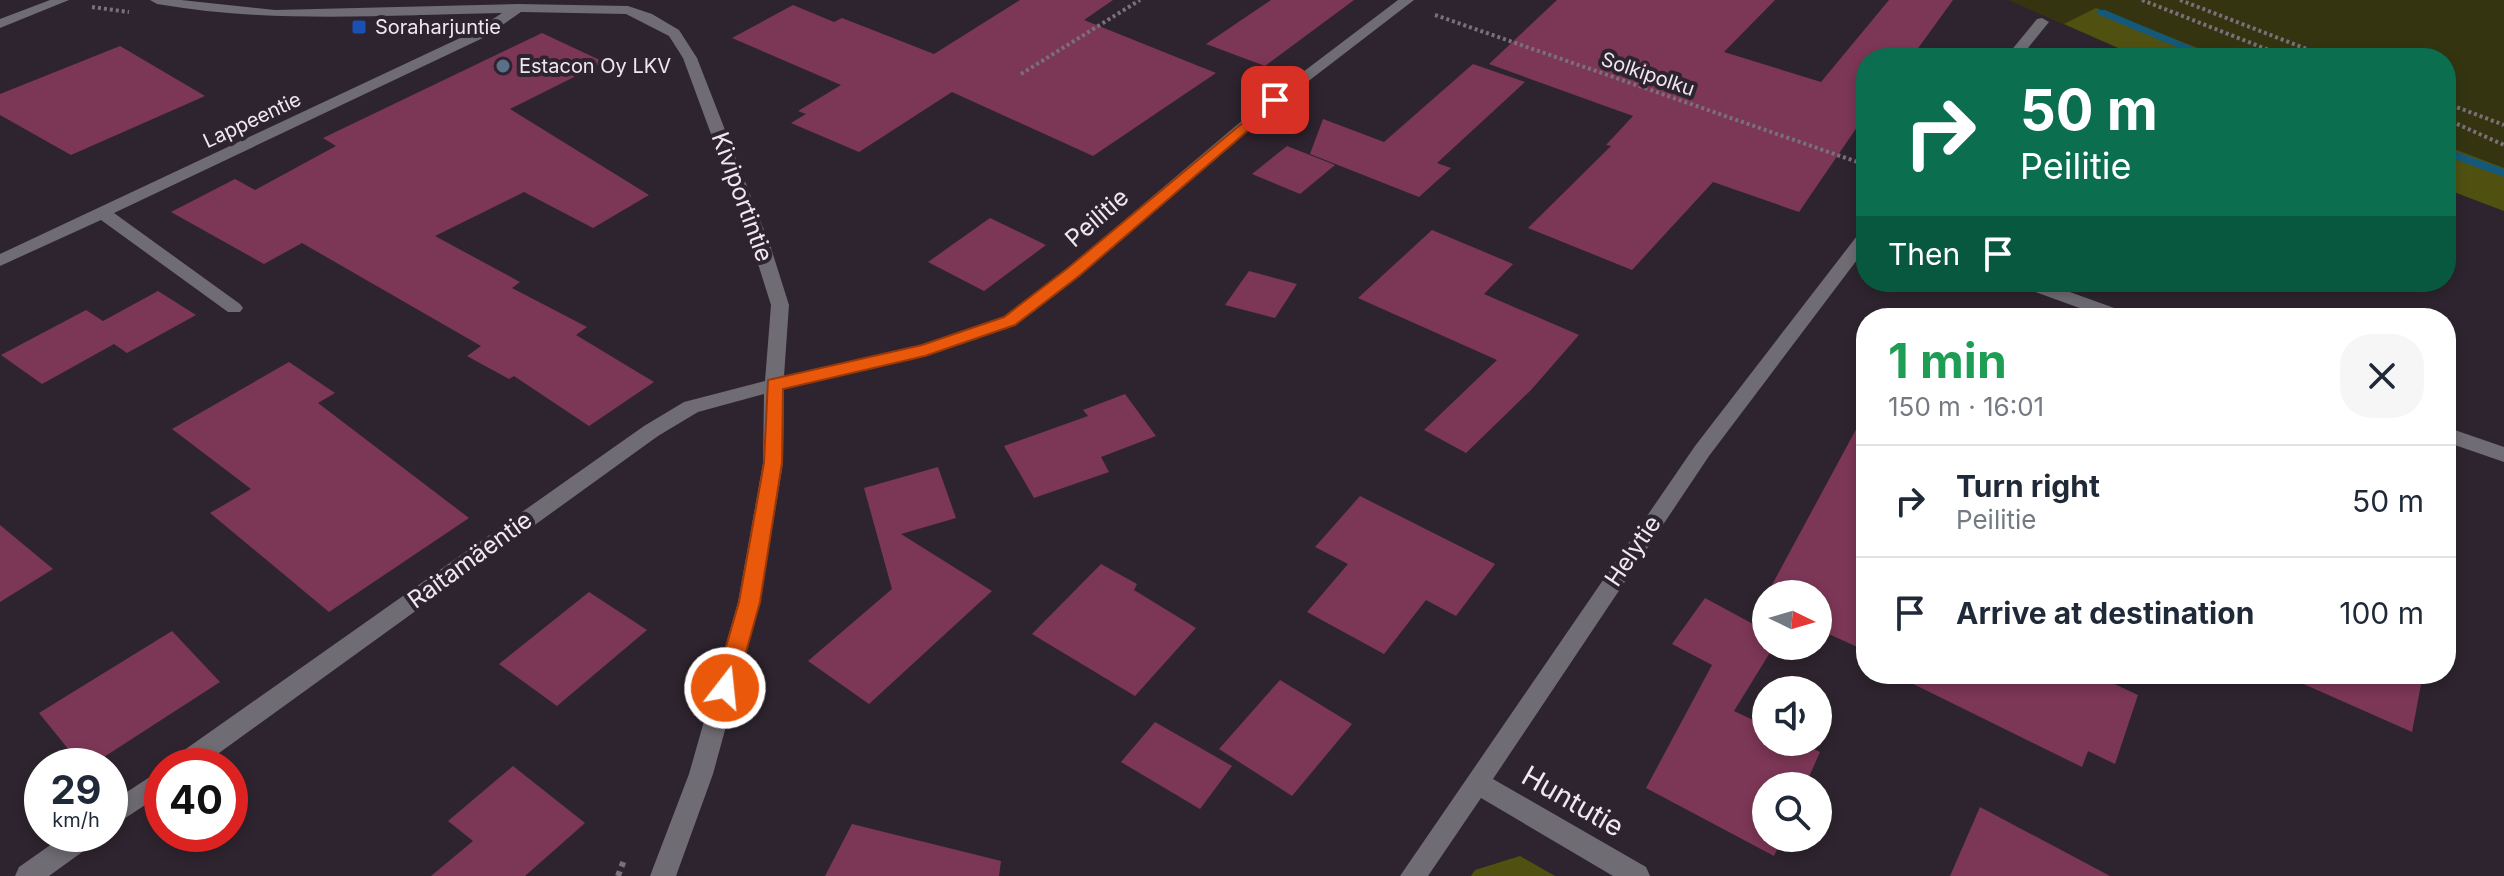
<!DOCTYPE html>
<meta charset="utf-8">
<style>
body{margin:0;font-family:Inter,sans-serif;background:#f6f6f7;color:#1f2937;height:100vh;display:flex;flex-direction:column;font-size:30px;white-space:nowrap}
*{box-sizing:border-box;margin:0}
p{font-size:26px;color:#747a83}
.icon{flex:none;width:44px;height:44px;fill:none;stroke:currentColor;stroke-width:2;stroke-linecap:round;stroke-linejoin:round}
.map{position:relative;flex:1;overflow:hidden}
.side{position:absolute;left:1856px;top:308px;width:600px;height:376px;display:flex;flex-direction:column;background:#fff;border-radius:32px;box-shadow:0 4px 12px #0003}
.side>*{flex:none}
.hud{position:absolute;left:1856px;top:48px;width:600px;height:244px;border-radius:32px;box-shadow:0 4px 12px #0003;background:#0b6e4f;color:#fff;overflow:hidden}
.needle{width:52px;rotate:95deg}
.buttons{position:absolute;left:1752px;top:580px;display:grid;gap:16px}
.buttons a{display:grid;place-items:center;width:80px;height:80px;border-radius:50%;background:#fff;box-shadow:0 4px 12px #0003;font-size:40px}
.speed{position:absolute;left:24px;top:748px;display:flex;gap:16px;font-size:40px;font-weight:700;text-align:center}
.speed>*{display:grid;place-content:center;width:104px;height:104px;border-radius:50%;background:#fff;box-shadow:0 4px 12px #0003;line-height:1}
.speed small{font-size:20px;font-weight:400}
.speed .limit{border:12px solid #d22;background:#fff;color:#111}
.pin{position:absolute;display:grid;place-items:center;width:68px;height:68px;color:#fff;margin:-34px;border-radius:16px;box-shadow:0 4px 12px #0006}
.me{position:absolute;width:88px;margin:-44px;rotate:16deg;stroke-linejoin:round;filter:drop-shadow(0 0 6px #0008)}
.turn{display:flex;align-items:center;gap:28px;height:168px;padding:0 32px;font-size:36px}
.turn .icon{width:104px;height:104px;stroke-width:2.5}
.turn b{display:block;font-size:56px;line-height:68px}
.then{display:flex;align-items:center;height:76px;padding:0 32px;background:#0003;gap:16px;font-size:30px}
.round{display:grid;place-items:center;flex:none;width:84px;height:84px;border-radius:32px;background:#f6f6f7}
.headline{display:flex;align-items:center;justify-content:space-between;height:136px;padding:0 32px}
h1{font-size:48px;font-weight:700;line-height:60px;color:#1e9e55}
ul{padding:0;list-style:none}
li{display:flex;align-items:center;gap:24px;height:112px;padding:0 32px;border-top:2px solid #e0e1e3}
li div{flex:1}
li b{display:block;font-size:30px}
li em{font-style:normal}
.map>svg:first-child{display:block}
.green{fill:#343510}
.forest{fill:#505111}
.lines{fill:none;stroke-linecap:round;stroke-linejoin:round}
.stream{fill:#145979;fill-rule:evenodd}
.building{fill:#7c3756}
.path-far1{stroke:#79707a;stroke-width:4;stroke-dasharray:3 3;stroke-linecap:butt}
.path{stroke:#79707a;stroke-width:6;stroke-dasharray:5 5;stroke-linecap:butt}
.minor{fill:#6f6c73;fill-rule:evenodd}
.route{fill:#ea580c;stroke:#983908;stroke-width:2}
.transit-dot{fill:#1a4fb4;stroke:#2e242f;stroke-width:3}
.service-dot{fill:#5c6f8a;stroke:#2e242f;stroke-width:3}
.labels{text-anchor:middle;stroke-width:8;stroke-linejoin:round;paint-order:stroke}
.far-poi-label{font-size:20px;fill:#efe8f0;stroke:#2e242f;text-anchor:start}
.far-street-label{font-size:20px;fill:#efe8f0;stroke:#2e242f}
.street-label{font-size:24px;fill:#efe8f0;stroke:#2e242f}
.near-street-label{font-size:28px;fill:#efe8f0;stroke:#2e242f}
</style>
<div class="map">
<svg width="2504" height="876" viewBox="0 0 2504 876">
<rect width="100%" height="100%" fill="#2e242f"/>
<!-- green -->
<polygon class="green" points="2008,0 2504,0 2504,211 2446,189 2446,58 2141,58"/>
<!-- forest -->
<g class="forest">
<polygon points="2096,8 2223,58 2141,58 2064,24"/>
<polygon points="2446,146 2504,168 2504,211 2446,189"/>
<polygon points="1520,856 1555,876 1471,876 1475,870"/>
</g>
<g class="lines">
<!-- stream -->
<g class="stream">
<polygon points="2097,10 2105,10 2219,58 2203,58 2097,14"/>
<polygon points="2446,148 2504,169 2504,177 2446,156"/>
</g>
</g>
<!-- building -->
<g class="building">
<polygon points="1020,0 1113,0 1084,20 1216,73 1093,156 952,92 859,152 791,123 806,114 798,111 841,85 732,38 793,5 834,22 842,18 934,54"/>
<polygon points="1271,0 1354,0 1265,66 1206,44"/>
<polygon points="1557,0 1775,0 1724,52 1821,82 1889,0 1953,0 1911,58 1866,58 1866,114 1799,212 1713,182 1632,270 1528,228 1611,146 1606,145 1633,116 1489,64"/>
<polygon points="542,33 604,62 510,109 649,195 593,228 524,192 435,236 520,282 512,288 587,327 576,335 654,382 589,426 514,376 509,379 467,356 481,346 302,243 264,264 171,212 235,179 255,190 336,146 323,138"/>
<polygon points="120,46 205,96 71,155 0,115 0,94"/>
<polygon points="1473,64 1525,82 1437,163 1451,168 1419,197 1310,154 1323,119 1384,142"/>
<polygon points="1287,146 1335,165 1300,194 1252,174"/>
<polygon points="990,218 1046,245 984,291 928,262"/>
<polygon points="1432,230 1513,264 1484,294 1579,335 1531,390 1466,453 1424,430 1497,360 1358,298"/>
<polygon points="1249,271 1297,284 1275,318 1225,305"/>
<polygon points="158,291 196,315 127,353 114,344 42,384 1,355 86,310 103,321"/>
<polygon points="289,362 335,393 318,403 469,518 329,612 210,513 251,489 172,429"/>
<polygon points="1125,394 1156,436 1101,457 1109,472 1034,498 1004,446 1088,416 1083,410"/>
<polygon points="1866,411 1866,651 1818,629 1818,594 1767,594"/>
<polygon points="938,467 956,518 901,534 992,591 869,704 808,661 892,589 864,488"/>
<polygon points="1360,496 1495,564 1456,616 1426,600 1384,654 1307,612 1348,564 1315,547"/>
<polygon points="0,525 53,569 0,602"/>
<polygon points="1101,564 1137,584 1134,590 1196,628 1135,696 1032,634"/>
<polygon points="589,592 647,630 557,706 499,664"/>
<polygon points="1705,598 1766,631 1766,646 1774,646 1734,711 1766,726 1766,742 1798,742 1820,752 1805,786 1766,786 1766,838 1782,838 1774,856 1646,788 1712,665 1672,644"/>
<polygon points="172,631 220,682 90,766 82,766 39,713"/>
<polygon points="1893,674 2093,674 2138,695 2115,764 2088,751 2082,767"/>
<polygon points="2281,674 2423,674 2412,732"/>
<polygon points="1280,680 1352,724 1292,796 1219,749"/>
<polygon points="1155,722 1232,766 1200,809 1121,762"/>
<polygon points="513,766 585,823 525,876 431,876 473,841 448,821"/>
<polygon points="1980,807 2110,876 1950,876"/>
<polygon points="852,824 1001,861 999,876 825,876"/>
</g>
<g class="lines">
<!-- path-far1 -->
<g class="path-far1">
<polyline points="2142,0 2289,58"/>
<polyline points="2180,0 2330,58"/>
<polyline points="92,7 129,12"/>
<polyline points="1435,15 1866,165"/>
<polyline points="1021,74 1140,0"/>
<polyline points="2446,103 2504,125"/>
<polyline points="2446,119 2504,145"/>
</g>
<!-- path -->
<polyline class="path" points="618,876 624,860"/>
<!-- minor -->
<g class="minor">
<polygon points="50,0 69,0 0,28 0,19"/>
<path d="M150 0H181L275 10 518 4 628 6 652 14 679 30 697 58 771 248 789 305 784 376 921 345 1004 317 1068 268 1270 97 1398 0H1414L1280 103 1080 276 1016 325 932 354 784 389 783 463 760 602 713 774 676 876H650L689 774 738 602 763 463 764 394 698 412 658 436 201 766H170L173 758 644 426 684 402 765 381 771 305 753 248 683 58 669 36 626 14 521 12 485 37 114 213 240 304 243 308 240 312H228L101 220 0 266V254L475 31 502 13C386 15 272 24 157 4Z"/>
<polygon points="2042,18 2049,22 2020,58 2005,58 2037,19"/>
<polygon points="1866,231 1866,248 1709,456 1493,779 1646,867 1650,876 1613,876 1481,798 1428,876 1400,876 1695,446 1860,232"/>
<polygon points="2016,282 2042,282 2131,314 2134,318 2107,318 2019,286"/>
<polygon points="2446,427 2504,447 2504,462 2446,442"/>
<polygon points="162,769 162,794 110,828 110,803"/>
<polygon points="66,834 100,834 96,842 49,876 15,876 19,867"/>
</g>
</g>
<!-- route -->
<polygon class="route" points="1275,96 1280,97 1280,103 1079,276 1015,325 925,356 783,389 782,463 760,602 736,688 733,695 725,697 717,695 714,688 739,602 764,463 768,380 922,345 1004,317 1068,268"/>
<!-- markers -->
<rect class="transit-dot" x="351" y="19" width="16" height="16" rx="4"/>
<circle class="service-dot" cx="503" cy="66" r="8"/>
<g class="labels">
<!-- far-poi labels -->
<g class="far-poi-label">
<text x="375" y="34">Soraharjuntie</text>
<text x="519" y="73">Estacon Oy LKV</text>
</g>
<!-- far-street labels -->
<g class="far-street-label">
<text transform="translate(1648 74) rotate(19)" y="7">Solkipolku</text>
<text transform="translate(252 120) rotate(-25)" y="7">Lappeentie</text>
</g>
<!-- street labels -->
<g class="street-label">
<text transform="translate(742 197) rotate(70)" y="8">Kiviportintie</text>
<text transform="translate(1097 218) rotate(-41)" y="8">Peilitie</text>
<text transform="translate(1633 551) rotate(-56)" y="8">Helytie</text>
<text transform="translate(470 560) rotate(-36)" y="8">Raitamäentie</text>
</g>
<!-- near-street labels -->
<g class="near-street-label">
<text transform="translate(1573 801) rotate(30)" y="10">Huntutie</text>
</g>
</g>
</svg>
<div class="buttons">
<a><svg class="needle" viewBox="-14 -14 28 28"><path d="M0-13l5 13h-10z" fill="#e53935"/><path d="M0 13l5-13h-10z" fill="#747a83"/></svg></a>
<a><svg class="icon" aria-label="sound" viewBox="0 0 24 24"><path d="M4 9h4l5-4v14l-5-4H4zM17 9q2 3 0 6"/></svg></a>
<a><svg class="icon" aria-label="search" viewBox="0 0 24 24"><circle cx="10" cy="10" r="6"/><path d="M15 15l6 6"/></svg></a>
</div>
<div class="speed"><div>29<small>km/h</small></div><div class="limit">40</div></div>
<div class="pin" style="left:1275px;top:100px;background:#d93025"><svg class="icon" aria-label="arrive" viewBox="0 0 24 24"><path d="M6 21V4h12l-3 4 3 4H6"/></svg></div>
<svg class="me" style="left:725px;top:688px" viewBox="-20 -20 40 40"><circle r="17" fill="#ea580c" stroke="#fff" stroke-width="3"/><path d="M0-11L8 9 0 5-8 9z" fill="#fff"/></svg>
<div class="hud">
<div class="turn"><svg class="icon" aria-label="right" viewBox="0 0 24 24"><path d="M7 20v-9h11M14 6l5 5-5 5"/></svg><div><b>50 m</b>Peilitie</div></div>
<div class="then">Then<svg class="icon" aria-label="arrive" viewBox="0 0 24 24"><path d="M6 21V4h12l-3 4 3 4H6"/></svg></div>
</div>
<section class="side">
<div class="headline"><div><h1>1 min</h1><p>150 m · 16:01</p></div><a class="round"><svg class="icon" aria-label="close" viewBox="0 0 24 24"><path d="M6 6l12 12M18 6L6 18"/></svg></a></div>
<ul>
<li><svg class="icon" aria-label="right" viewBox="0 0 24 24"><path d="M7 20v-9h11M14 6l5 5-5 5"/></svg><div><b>Turn right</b><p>Peilitie</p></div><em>50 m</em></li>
<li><svg class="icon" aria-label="arrive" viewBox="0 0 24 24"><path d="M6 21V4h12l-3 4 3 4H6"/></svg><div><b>Arrive at destination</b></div><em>100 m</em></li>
</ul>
</section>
</div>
